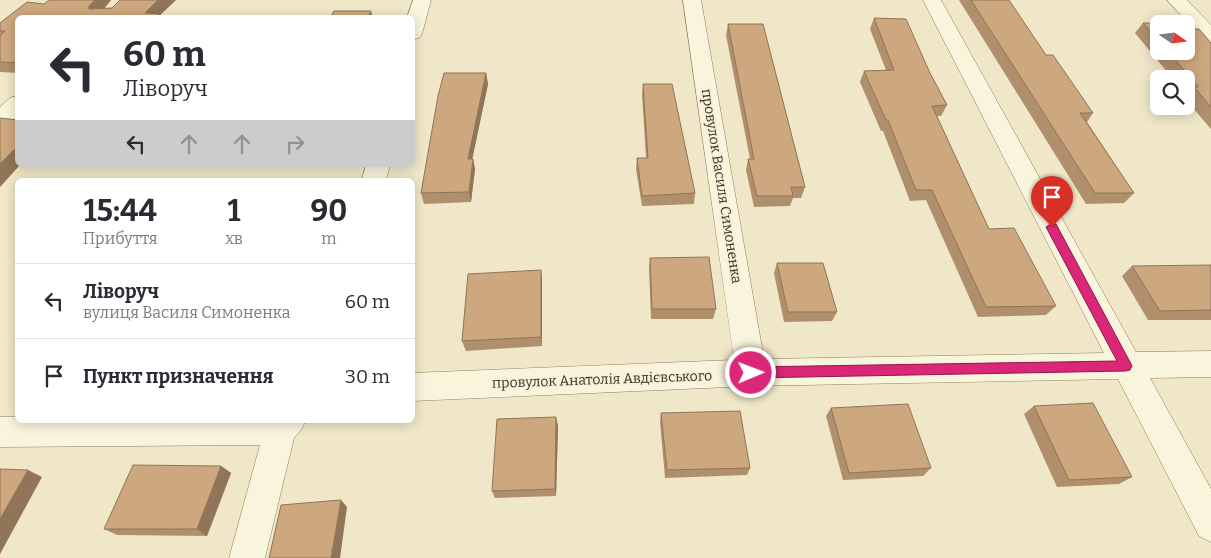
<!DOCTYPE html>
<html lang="uk">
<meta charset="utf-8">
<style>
body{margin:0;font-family:Bitter,serif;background:#f7f7f7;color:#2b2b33;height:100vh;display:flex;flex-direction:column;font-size:19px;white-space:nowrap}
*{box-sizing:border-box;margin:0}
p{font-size:16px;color:#7c7c81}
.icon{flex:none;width:28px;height:28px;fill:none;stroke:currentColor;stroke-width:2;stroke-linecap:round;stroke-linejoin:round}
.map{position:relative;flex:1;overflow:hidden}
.side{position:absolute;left:15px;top:178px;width:400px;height:245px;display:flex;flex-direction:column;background:#fff;border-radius:8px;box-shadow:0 2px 12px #0003}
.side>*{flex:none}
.top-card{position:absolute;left:15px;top:15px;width:400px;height:152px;border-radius:8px;box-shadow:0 2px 12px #0003;background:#fff;color:#2b2b33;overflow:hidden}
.needle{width:32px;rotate:104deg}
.fabs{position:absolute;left:1150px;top:15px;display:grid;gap:10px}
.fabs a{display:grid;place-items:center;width:45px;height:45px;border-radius:8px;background:#fff;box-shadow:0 2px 12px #0003;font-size:25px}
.pin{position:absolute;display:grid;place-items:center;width:42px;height:42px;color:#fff;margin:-51px -21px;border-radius:50% 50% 50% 0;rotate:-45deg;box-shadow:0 0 5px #0007}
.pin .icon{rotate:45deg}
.me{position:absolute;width:55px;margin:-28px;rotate:89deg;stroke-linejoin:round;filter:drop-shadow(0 0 4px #0008)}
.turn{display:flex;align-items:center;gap:18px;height:105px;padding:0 25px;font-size:22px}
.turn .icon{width:65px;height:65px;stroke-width:2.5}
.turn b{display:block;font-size:35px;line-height:42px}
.lanes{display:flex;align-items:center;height:48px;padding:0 25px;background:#0003;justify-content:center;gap:25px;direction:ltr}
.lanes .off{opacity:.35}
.eta{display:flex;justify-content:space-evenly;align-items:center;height:85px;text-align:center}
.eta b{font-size:30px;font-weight:700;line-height:35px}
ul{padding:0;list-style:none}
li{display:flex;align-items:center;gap:15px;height:75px;padding:0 25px;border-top:1px solid #e1e1e2}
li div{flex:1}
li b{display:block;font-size:19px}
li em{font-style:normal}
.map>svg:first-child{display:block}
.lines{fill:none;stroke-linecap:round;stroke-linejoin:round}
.minor-casing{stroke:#8b7b5d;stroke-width:1}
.minor{fill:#f9f4dc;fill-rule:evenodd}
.wall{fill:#b0906c;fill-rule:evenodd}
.shaded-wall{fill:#907558}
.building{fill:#cda77e;stroke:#907558}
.route{fill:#db2777;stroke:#8e194d}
.labels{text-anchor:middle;stroke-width:4;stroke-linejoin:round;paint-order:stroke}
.street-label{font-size:14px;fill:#3c3120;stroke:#f6f1d8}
</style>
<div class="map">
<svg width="1211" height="558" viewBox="0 0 1211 558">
<rect width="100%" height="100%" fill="#efe7c8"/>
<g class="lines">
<!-- minor casing -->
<g class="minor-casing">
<g id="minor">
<polygon points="413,0 431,0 422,34 419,38 412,40 412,18 407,18"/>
<polygon points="683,0 701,0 764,359 1104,353 923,0 941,0 1136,352 1211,351 1211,377 1150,378 1211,489 1211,542 1199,536 1118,379 751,386 412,401 412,373 734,360"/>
<polygon points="1167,0 1187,0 1211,25 1211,42 1204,40"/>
<polygon points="18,96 18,116 8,125 0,127 0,107 10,98"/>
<polygon points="366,165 390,165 386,180 362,180"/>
<polygon points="0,417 18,417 18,420 306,420 301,430 294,438 265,558 229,558 260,445 0,447"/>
</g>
</g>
<!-- minor -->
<use href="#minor" class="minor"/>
</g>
<!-- wall -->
<g class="wall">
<polygon points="111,0 104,9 112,8 120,0 176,0 160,15 18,18 18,73 0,72 0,23 44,4"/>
<polygon points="959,0 1009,0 1046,55 1093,113 1087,122 1134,193 1124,203 1086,204"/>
<polygon points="874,18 930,73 947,105 941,116 937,116 989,229 1056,306 1046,315 978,317 926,200 910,201 883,131 881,131 860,82 864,71 886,70 870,29"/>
<path d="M1143 23H1190L1195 29H1199L1211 43V129L1186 100 1187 96 1186 95V79H1173L1135 33ZM1159 24H1186V51H1159Z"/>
<polygon points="728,24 805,187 801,198 793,198 790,206 754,207 746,170 748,159 750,159 726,35"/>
<polygon points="486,73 488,84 472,159 473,159 475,169 471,202 424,204 421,193"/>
<polygon points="643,84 695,193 694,204 642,206 636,169 637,158 646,158 642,95"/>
<polygon points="650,258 716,309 713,319 651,319 649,268"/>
<polygon points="777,263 837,312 832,321 784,322 774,273"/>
<polygon points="1132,266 1211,266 1211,320 1148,320 1122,276"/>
<polygon points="541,270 542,280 542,346 466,351 462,341"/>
<polygon points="1034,406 1132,477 1119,484 1057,487 1024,414"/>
<polygon points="831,408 931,468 923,476 843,480 826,416"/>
<polygon points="661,413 750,468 747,475 665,478 660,422"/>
<polygon points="558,426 556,496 495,498 492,491"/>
<polygon points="221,466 231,473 207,536 117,535 104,529"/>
</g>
<!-- shaded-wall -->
<g class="shaded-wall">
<polygon points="95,0 111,0 97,17 89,9 89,6"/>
<polygon points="158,0 176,0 160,15 161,18 148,18 145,13"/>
<polygon points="371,11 373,18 368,18"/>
<polygon points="486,73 488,84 470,170 468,159"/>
<polygon points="18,146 18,165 20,165 0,187 0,164"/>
<polygon points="473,159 475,169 471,202 469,192"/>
<polygon points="541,270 542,280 542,346 541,337"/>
<polygon points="556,417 558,426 556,496 555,489"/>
<polygon points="221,466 231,473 207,536 197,529"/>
<polygon points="28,470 42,477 0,554 0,519"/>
<polygon points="341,500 347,507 340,558 331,558"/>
</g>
<!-- building -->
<g class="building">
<polygon points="49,0 95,0 89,6 89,9 112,8 120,0 158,0 145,13 159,14 156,18 18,18 18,63 0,62 0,36 5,31 0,31 0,23 27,2 44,4"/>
<polygon points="971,0 1009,0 1046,55 1053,55 1093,113 1080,113 1134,193 1095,193"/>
<polygon points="334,11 371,11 368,18 330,18"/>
<polygon points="874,18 906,19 930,73 947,105 932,106 989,229 1014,228 1056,306 986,307 932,190 916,190 888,120 886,120 864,71 894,70"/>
<polygon points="1143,23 1190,23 1195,29 1199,29 1211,43 1211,107 1194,87 1198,87 1168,51 1186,51 1186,24 1159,24 1159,41"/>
<polygon points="728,24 763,24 805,187 791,187 793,196 757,196 748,159 754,159"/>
<polygon points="444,73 486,73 468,159 473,159 469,192 421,193 438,96"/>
<polygon points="643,84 672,84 695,193 642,196 637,158 648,158"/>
<polygon points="0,118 18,120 18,146 0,164"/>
<polygon points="709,257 716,309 652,309 650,258"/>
<polygon points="777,263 823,263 837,312 788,312"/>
<polygon points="1211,265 1211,310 1160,311 1132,266"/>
<polygon points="541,270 541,337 462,341 468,274"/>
<polygon points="1093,403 1132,477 1069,480 1034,406"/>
<polygon points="908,404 931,468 849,473 831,408"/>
<polygon points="740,411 750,468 667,470 661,413"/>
<polygon points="556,417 555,489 492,491 497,419"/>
<polygon points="133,465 221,466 197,529 104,529"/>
<polygon points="0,469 28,470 0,519"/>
<polygon points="341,500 331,558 269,558 281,505"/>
</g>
<!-- route -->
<polygon class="route" points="1052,223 1056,224 1130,362 1132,366 1130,370 1126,371 751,378 746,377 745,373 746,369 751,367 1117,361 1046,227"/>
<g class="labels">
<!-- street labels -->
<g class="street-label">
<text transform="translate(722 186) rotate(81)" y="5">провулок Василя Симоненка</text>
<text transform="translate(602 379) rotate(-2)" y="5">провулок Анатолія Авдієвського</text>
</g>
</g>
</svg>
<div class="fabs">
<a><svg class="needle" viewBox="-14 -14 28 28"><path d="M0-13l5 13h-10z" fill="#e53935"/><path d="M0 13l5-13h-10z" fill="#7c7c81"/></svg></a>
<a><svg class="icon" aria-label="search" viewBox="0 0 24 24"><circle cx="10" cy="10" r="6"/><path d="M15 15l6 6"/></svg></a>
</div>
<div class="pin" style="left:1052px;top:227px;background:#d93025"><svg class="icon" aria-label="arrive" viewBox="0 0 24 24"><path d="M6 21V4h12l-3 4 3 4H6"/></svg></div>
<svg class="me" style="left:751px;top:373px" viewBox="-20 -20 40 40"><circle r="17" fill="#db2777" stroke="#fff" stroke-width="3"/><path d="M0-11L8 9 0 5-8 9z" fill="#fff"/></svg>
<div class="top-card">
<div class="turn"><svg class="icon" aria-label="left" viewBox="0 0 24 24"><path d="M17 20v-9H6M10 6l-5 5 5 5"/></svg><div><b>60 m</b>Ліворуч</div></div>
<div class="lanes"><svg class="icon" aria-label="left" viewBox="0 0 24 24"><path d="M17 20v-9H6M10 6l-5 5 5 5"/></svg><svg class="icon off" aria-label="ahead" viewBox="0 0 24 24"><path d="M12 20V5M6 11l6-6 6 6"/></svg><svg class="icon off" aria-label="ahead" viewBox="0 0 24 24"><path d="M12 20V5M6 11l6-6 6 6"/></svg><svg class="icon off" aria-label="right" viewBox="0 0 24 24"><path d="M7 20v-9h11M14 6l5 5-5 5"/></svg></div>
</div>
<section class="side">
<div class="eta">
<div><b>15:44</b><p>Прибуття</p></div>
<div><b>1</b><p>хв</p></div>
<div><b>90</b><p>m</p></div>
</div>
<ul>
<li><svg class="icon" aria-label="left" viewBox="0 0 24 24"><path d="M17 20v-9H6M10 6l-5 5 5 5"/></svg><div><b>Ліворуч</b><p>вулиця Василя Симоненка</p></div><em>60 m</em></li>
<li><svg class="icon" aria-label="arrive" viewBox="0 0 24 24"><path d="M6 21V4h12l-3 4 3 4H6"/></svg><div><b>Пункт призначення</b></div><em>30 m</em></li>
</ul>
</section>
</div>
